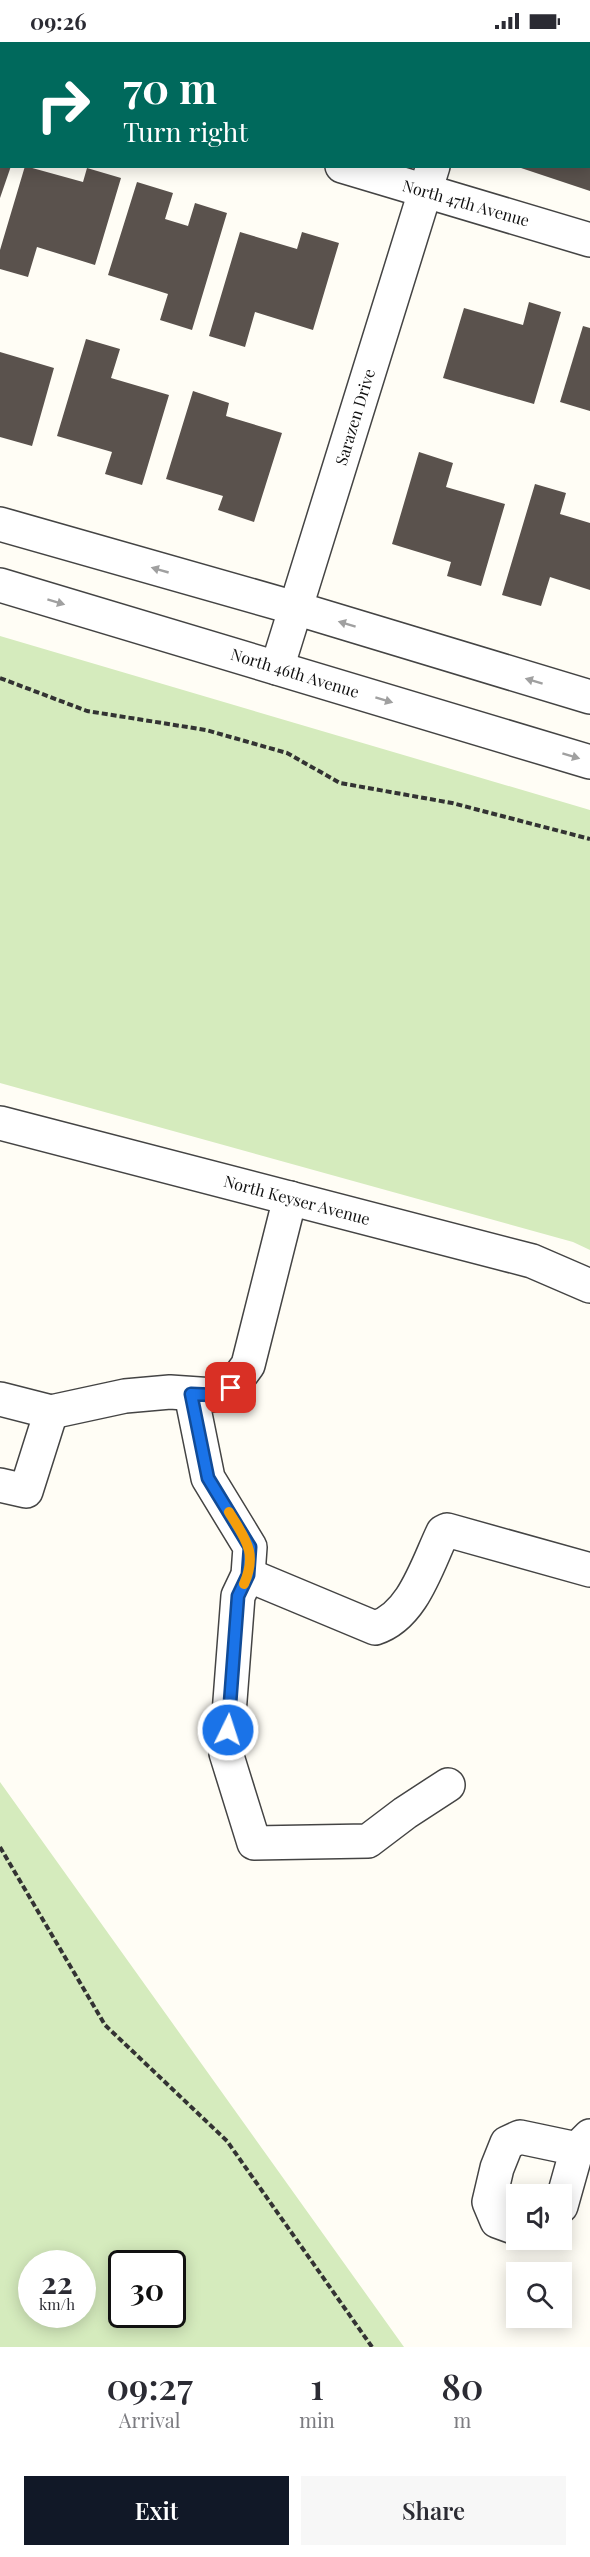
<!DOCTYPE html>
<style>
body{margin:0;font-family:"Playfair Display",serif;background:#f7f7f7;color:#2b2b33;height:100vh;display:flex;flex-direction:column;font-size:22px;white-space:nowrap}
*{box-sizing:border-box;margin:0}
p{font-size:20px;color:#7c7c81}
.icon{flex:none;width:33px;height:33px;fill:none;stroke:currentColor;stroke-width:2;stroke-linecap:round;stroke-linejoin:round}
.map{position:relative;height:2305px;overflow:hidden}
.details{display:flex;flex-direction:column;background:#fff;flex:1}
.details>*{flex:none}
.guide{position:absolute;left:0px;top:0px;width:591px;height:126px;box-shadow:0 3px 15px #0003;background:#00695c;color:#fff;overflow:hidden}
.controls{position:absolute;left:506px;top:2142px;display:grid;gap:12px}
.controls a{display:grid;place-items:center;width:66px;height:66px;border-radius:0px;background:#fff;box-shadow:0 3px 15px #0003;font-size:30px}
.speed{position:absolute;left:18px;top:2208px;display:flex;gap:12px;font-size:30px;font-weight:700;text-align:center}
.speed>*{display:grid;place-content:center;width:78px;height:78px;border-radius:50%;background:#fff;box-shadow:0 3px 15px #0003;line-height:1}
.speed small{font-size:15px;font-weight:400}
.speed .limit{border:3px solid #111;border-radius:9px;background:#fff;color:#111}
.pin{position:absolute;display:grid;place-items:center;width:51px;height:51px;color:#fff;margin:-26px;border-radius:12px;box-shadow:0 3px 9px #0006}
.me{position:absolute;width:66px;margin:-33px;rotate:4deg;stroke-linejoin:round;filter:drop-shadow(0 0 4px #0008)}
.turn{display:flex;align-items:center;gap:21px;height:126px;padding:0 24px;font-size:27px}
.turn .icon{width:78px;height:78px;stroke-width:2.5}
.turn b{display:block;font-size:42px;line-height:51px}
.eta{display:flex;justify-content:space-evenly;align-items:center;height:102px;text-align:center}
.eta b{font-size:36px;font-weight:600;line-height:42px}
.action{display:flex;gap:12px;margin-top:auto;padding:12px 24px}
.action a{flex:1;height:69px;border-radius:0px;background:#111827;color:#fff;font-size:24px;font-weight:600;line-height:69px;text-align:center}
.action a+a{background:#f7f7f7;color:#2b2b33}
.status{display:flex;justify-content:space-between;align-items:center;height:42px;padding:0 30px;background:#fff;direction:ltr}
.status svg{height:16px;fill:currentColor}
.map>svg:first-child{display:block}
.green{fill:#d5ebbd;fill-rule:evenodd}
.building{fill:#5a524d}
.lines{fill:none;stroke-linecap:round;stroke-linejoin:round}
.minor-casing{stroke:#444;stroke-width:36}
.path{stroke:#333;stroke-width:4;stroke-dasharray:6 3;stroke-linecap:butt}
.minor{stroke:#fff;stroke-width:33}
.oneway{fill:#a0a0a0}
.route-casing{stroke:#114b97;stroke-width:15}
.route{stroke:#1a73e8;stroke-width:10}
.slow{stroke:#f59e0b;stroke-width:10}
.labels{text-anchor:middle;stroke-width:6;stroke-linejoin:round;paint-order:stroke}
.street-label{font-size:16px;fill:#111;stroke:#fff}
</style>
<div class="status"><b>09:26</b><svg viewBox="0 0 49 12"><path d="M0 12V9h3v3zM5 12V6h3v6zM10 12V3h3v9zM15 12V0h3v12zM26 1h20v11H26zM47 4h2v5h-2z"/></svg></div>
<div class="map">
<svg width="590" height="2305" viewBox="0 0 590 2305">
<rect width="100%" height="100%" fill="#fffdf5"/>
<!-- green -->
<g class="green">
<polygon points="0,594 590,768 590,1208 573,1200 0,1041"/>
<path d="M0 1740 404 2305H0ZM32 2222H82V2272H32ZM122 2222H172V2272H122Z"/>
</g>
<!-- building -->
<g class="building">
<polygon points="0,124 11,124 0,156"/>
<polygon points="25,124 83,140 87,126 121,136 95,223 37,205 28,235 0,227 0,208"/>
<polygon points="519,124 590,124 590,149 518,125"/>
<polygon points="137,140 173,151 165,177 188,184 195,161 227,171 192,288 160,278 168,252 108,233"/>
<polygon points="240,190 297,207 302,190 339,201 313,288 255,270 245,305 209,294"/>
<polygon points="529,260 561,270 534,362 443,336 464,266 523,283"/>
<polygon points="583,284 590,286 590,369 560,360"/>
<polygon points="86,297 120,307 111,336 169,353 142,443 105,432 112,410 57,394"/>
<polygon points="0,310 54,326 32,404 0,395"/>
<polygon points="193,349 229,361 226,374 282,391 254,480 218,468 223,454 166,437"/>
<polygon points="419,410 453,421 446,445 505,462 481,544 447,534 451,520 392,502"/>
<polygon points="535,442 566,451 560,472 590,481 590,548 550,535 541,564 502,553"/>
</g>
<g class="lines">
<!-- minor casing -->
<g class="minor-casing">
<g id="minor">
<polyline points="471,2 471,0"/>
<polyline points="0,12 2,13"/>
<polyline points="342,124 590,198"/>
<polyline points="0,482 295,566 590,655"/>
<polyline points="0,543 590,720"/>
<polyline points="277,626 433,124"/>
<polyline points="0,1081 532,1219 590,1244"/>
<polyline points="191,1352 208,1436 250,1505 248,1533 238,1554 226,1711 254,1801 368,1799 405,1771 448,1743"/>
<polyline points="0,1357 51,1370 125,1354 170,1350 214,1353 231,1346 248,1323 290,1156"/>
<polyline points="0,1443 26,1449 51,1370"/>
<path d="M248 1533 375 1586C413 1574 427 1523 443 1490L447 1488 590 1528"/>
<polyline points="561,2164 577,2107 590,2094"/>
<polyline points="516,2186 497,2179 489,2160 497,2126 507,2101 520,2095 577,2107"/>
</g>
</g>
<!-- path -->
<g class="path">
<polyline points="0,636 87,669 206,688 287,711 340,741 452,761 590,797"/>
<polyline points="0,1805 105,1983 227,2099 372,2305"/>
</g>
<!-- minor -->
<use href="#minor" class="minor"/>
</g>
<!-- one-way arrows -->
<defs><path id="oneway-solid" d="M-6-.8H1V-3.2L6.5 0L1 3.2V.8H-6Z" transform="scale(1.5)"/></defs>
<g class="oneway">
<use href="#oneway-solid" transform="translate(160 528) rotate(-164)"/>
<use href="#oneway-solid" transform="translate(56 560) rotate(17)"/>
<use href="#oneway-solid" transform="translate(347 582) rotate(-163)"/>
<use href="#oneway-solid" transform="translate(534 639) rotate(-163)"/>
<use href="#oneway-solid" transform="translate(384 658) rotate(17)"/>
<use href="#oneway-solid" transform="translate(571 714) rotate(17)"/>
</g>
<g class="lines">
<!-- route casing -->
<g class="route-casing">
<polyline id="route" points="228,1688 238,1554 248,1533 250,1505 208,1436 191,1352 214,1353 231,1346"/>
</g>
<!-- route -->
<use href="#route" class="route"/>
<!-- slow -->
<path class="slow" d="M229 1470C245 1497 258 1510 244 1542"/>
</g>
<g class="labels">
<!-- street labels -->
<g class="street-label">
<text transform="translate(466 161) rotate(16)" y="6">North 47th Avenue</text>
<text transform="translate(355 375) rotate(-73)" y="6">Sarazen Drive</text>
<text transform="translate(295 631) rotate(17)" y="6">North 46th Avenue</text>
<text transform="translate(297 1158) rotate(15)" y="6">North Keyser Avenue</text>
</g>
</g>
</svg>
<div class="controls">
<a><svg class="icon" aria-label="sound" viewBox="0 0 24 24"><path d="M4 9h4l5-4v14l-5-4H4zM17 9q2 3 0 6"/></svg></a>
<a><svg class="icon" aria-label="search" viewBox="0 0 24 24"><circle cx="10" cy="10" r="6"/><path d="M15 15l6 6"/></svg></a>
</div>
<div class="speed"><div>22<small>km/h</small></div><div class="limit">30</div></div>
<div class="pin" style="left:231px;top:1346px;background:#d93025"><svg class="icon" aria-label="arrive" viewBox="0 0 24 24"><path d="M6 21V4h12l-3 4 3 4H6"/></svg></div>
<svg class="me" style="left:228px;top:1688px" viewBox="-20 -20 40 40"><circle r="17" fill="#1a73e8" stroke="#fff" stroke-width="3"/><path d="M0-11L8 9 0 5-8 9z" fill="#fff"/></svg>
<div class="guide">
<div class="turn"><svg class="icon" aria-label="right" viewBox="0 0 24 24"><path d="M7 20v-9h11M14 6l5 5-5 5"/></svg><div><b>70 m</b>Turn right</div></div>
</div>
</div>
<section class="details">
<div class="eta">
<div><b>09:27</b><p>Arrival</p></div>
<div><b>1</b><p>min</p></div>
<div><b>80</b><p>m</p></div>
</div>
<div class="action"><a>Exit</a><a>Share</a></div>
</section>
